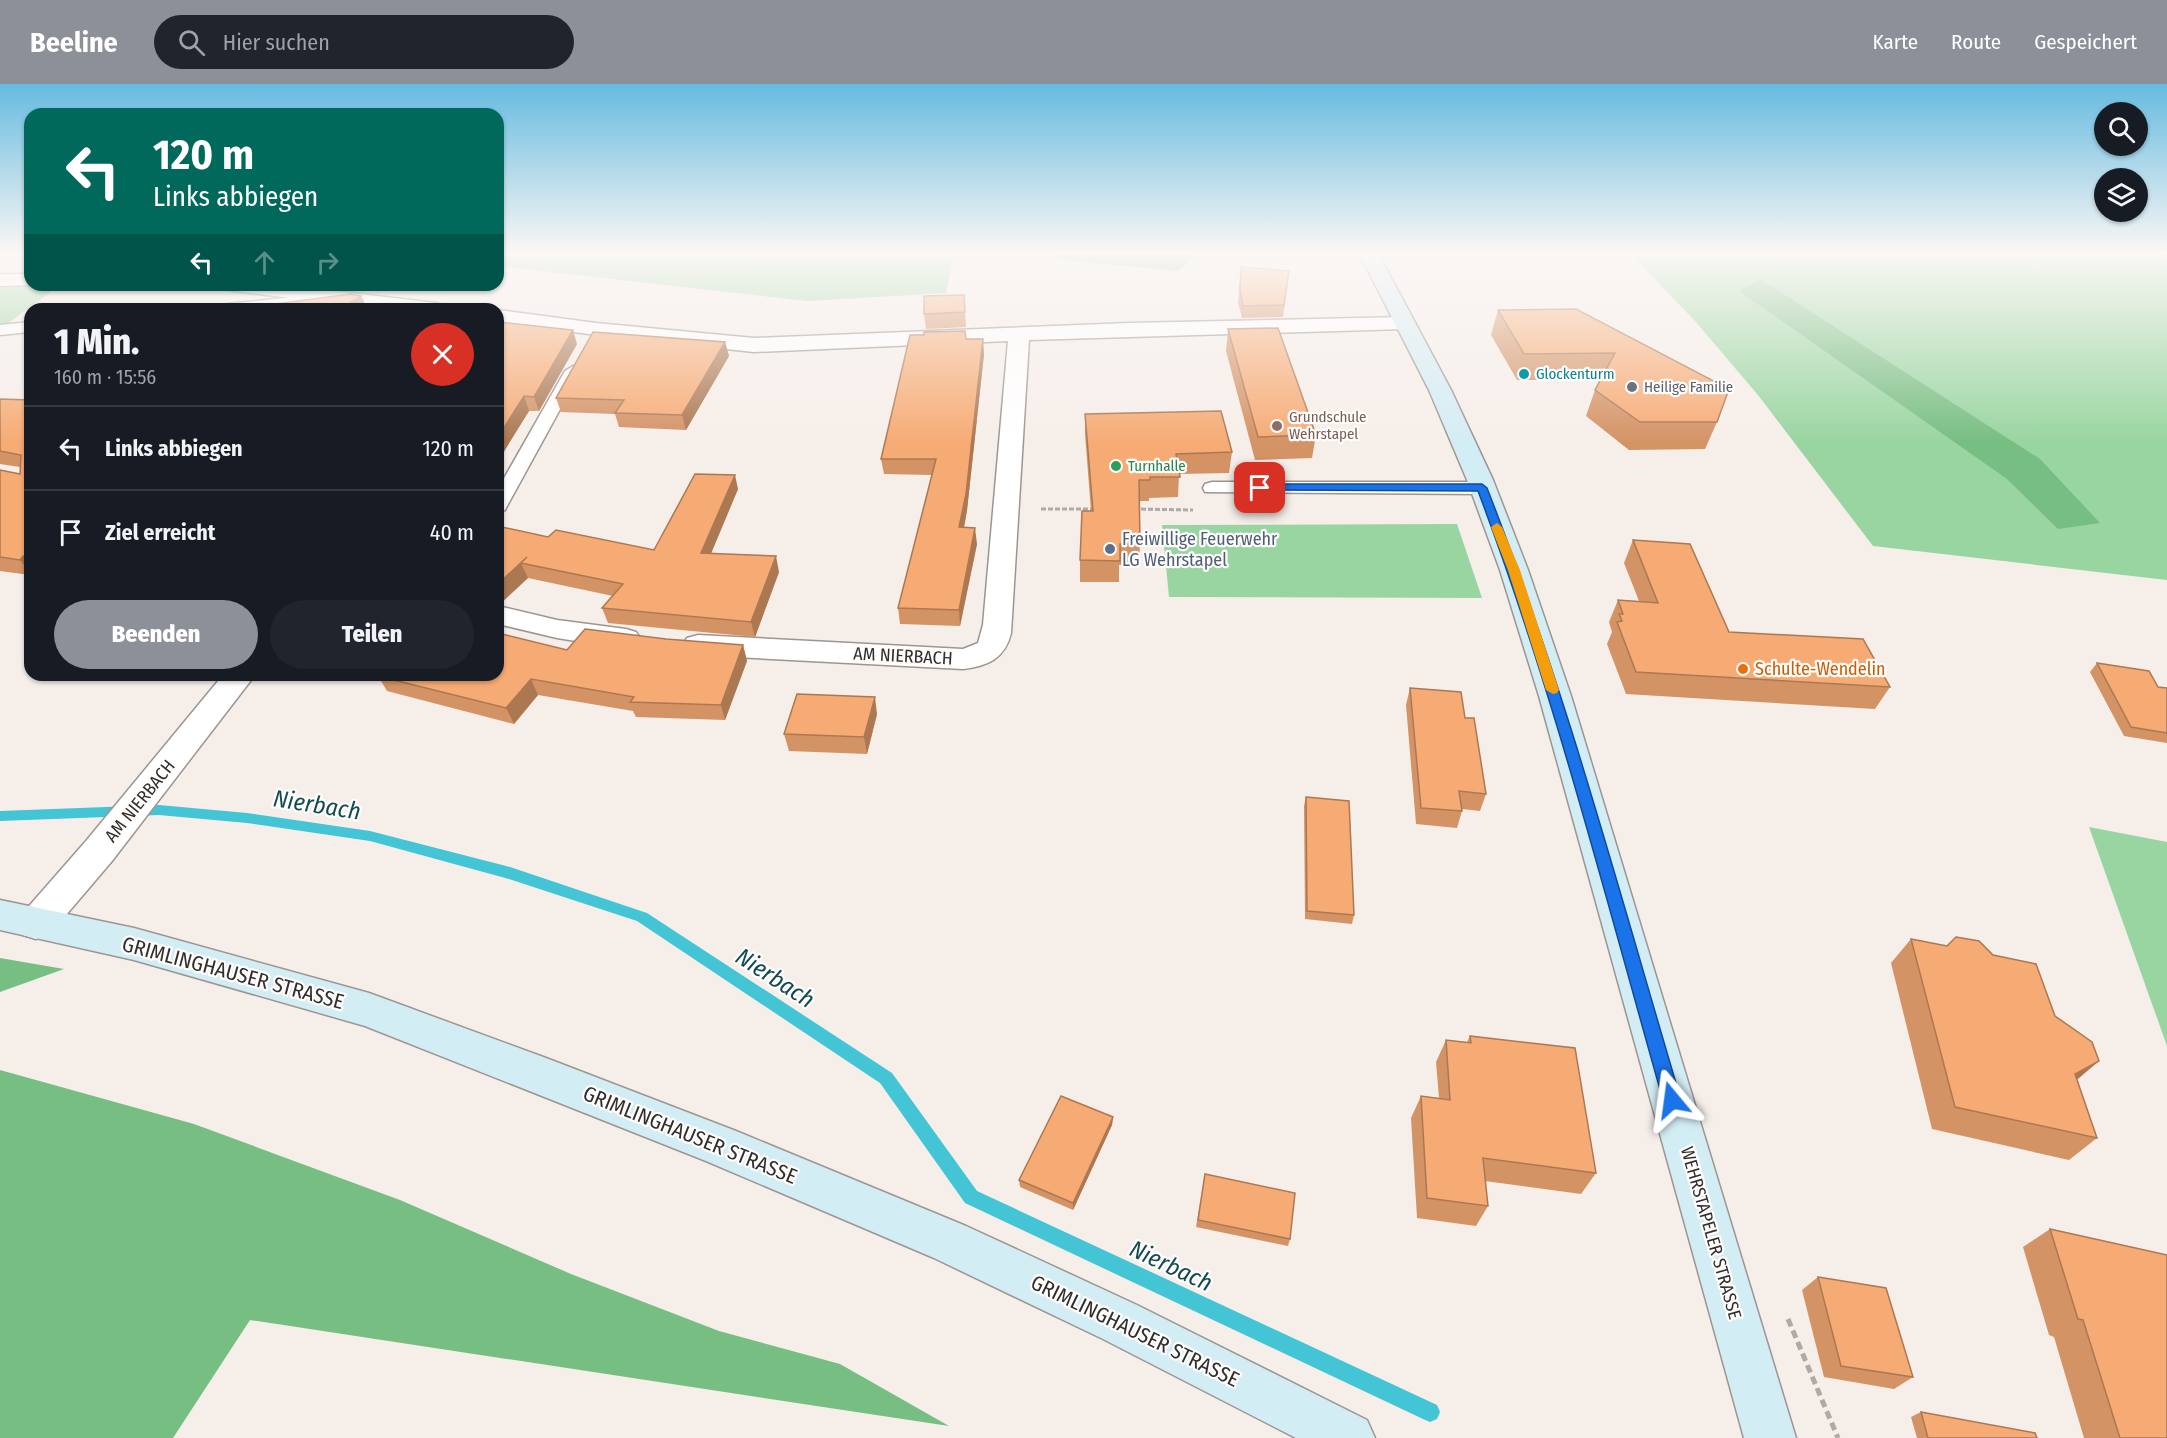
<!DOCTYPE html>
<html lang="de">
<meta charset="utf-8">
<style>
body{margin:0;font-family:"Fira Sans Condensed",sans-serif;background:#20242c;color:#f1f3f6;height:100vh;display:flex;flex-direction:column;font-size:22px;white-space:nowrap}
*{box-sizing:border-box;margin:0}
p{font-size:20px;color:#9ea1a6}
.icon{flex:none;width:33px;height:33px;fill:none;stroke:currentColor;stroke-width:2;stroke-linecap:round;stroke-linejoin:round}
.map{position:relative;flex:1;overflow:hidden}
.side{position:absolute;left:24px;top:219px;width:480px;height:378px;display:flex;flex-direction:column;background:#171b24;border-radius:18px;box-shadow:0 2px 4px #0004}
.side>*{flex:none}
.hud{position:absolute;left:24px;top:24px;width:480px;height:183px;border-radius:18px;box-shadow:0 2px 4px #0004;background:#00695c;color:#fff;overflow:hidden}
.tools{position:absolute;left:2094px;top:18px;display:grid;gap:12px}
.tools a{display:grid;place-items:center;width:54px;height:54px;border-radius:50%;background:#171b24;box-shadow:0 2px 4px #0004;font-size:30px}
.pin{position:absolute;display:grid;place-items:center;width:51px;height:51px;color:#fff;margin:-26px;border-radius:12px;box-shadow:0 3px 9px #0006}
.me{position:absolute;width:66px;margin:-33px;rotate:344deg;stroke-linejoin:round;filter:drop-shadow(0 0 4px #0008)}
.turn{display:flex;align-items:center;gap:21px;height:126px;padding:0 30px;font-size:27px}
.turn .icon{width:78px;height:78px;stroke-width:2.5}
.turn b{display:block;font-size:42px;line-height:51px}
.lanes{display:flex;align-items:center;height:57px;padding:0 30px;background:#0003;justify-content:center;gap:30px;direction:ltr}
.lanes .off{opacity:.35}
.round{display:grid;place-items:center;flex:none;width:63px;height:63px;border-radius:32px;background:#20242c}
.headline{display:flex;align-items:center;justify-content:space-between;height:102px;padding:0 30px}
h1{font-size:36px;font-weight:800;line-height:45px}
.primary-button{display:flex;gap:12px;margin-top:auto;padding:12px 30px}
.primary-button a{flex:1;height:69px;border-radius:36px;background:#8c9099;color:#fff;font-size:24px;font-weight:800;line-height:69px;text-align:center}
.primary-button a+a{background:#20242c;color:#f1f3f6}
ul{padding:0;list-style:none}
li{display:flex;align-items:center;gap:18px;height:84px;padding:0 30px;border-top:2px solid #363941}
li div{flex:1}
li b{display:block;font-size:22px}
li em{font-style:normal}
header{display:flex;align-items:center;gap:36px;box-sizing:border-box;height:84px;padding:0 30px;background:#8c9099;color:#fff}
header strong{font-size:28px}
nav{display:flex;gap:33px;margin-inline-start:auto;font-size:21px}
.search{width:420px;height:54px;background:#20242c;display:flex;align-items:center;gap:15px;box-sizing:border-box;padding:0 21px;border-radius:33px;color:#9ea1a6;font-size:22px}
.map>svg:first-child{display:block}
.green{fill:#99d5a1}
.forest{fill:#77be82}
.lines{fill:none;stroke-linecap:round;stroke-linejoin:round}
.stream{fill:#43c5d5;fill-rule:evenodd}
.service-casing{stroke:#9d9591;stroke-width:3}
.minor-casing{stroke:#9d9591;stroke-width:3}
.secondary-casing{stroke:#9d9591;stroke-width:3}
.path-far1{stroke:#b0aaa6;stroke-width:3;stroke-dasharray:5 2;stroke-linecap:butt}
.path{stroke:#b0aaa6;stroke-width:5;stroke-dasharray:8 4.5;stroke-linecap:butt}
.service{fill:#fff;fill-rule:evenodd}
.minor{fill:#fff;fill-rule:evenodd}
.secondary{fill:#d3edf4;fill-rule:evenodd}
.wall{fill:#d49365}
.shaded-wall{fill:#ac7852}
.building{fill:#f6ab75;stroke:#ac7852;stroke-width:1.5}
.route{fill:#1a73e8;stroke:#114b97;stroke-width:1.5}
.slow{fill:#f59e0b}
.culture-dot{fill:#0f9aa8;stroke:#fefdfc;stroke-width:2}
.worship-dot{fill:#6b7280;stroke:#fefdfc;stroke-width:2}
.education-dot{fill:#8d6e63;stroke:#fefdfc;stroke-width:2}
.leisure-dot{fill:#2e9e5b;stroke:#fefdfc;stroke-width:2}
.service-dot{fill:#5c6f8a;stroke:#fefdfc;stroke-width:2}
.food-dot{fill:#e8710a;stroke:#fefdfc;stroke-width:2}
.labels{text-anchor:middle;stroke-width:4.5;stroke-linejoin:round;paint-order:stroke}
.far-culture-label{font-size:15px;fill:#0d838f;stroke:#fefdfc;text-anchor:start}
.far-worship-label{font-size:15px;fill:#5b616d;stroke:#fefdfc;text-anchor:start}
.far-education-label{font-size:15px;fill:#785e54;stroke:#fefdfc;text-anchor:start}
.far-leisure-label{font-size:15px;fill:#27864d;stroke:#fefdfc;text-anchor:start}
.service-label{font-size:18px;fill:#4e5e75;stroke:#fefdfc;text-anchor:start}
.street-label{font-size:18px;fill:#312e2c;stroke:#fefdfc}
.food-label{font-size:18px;fill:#c56008;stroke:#fefdfc;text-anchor:start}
.near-street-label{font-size:21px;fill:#312e2c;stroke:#fefdfc}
.near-water-label{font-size:24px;font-style:italic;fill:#114a51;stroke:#fefdfc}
</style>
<header>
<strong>Beeline</strong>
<div class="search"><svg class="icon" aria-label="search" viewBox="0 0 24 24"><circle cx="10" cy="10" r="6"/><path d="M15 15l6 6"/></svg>Hier suchen</div>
<nav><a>Karte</a><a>Route</a><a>Gespeichert</a></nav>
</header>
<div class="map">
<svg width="2167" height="1354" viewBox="0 0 2167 1354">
<rect width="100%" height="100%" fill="#f6eee9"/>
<!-- green -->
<g class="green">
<polygon points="498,169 1049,169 1064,176 1016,173 953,175 946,209 807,217 498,182"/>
<polygon points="1630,169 2167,169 2167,496 1873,462 1758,311 1695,237"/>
<polygon points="0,201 60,201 0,245"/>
<polygon points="1457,440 1482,514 1169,513 1162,441"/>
<polygon points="2089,743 2167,758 2167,962"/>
</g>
<!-- forest -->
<g class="forest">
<polygon points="1049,169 1198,169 1178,187 1064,176"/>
<polygon points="1760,195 2040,375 2100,439 2058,445 2007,395 1739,207"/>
<polygon points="0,874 64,885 0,908"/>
<polygon points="0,986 194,1040 400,1116 571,1190 719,1247 840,1280 949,1342 250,1236 173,1354 0,1354"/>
</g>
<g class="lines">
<!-- stream -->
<polygon class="stream" points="159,721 247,729 370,747 510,783 647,829 892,989 977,1107 1437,1321 1440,1328 1437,1335 1430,1338 1423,1335 965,1119 880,999 637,837 509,795 370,757 247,739 159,731 0,737 0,727"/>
<!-- service casing -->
<g class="service-casing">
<g id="service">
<polygon points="331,209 338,213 336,216 266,225 219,225 227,220"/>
<polygon points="30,238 30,248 0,251 0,241"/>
<polygon points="573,282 581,287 507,422 505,426 498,428 498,405 565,287"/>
<polygon points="1212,398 1482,398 1489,400 1491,404 1489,408 1482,410 1205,408 1203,404 1205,400"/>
</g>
</g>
<!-- minor casing -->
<g class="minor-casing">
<g id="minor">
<polygon points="0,190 30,190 30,201 34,201 0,202"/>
<polygon points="223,201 284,201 436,219 443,221 446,225 384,225 233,207 226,205"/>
<path d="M498 226 596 239 754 254 1129 239 1404 233 1411 235 1415 239 1411 243 1404 245 1029 256 1011 549C1005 575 987 582 963 585L698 571 687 568 683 561 687 554 698 551 963 565 978 559 983 541 1008 257 754 268 596 251 498 238Z"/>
<polygon points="498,522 557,536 626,545 636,548 641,555 636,562 626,565 557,554 498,540"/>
<polygon points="223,591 255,591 112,777 49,851 36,855 23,851 17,840 23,829 86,757"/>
</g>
</g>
<!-- secondary casing -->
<g class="secondary-casing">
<g id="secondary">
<polygon points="1359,169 1378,169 1451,306 1493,396 1528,486 1571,612 1796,1354 1744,1354 1539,612 1500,486 1467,396 1429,306"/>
<polygon points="0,816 134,844 369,909 546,974 736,1047 966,1142 1137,1221 1367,1336 1375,1354 1296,1354 1103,1255 934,1174 706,1077 365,942 134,876 0,846"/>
</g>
</g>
<!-- path-far1 -->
<g class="path-far1">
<polyline points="1041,425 1094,425"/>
<polyline points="1134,425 1193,426"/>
</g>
<!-- path -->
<polyline class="path" points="1788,1235 1838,1354"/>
<!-- service -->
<use href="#service" class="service"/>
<!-- minor -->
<use href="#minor" class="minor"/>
<!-- secondary -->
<use href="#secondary" class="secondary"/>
</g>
<!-- wall -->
<g class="wall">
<polygon points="1241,183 1289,187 1283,233 1242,234 1238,218"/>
<polygon points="964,211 966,243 926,245 924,230"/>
<polygon points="1576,225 1717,338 1705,365 1629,366 1586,332 1595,306 1601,296 1517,296 1491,251 1498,226"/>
<polygon points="498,238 577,260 539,327 529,327 498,377"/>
<polygon points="1228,245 1316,351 1312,374 1255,376 1226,267"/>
<polygon points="966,255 984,270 967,426 964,444 977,460 960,542 900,540 898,524 932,391 884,390 881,375"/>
<polygon points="725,258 729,272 686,346 619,343 615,330 561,328 556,314"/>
<polygon points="0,315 30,316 30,491 0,487 0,386 20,390 20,383 0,380"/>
<polygon points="1085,330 1232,368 1229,389 1179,390 1178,413 1149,414 1149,417 1139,417 1140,460 1139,481 1119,481 1119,498 1080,498 1080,476 1091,427 1085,350"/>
<polygon points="738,405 711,469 779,488 755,553 608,539 602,524 613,512 528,494 500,520 498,520 498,447 654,466"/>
<polygon points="1633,456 1729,548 1890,603 1875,625 1626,610 1607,560 1612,548 1609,538 1618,516 1639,517 1624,479"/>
<polygon points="666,555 743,561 747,577 725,636 636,633 633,627 538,611 514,640 387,607 378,592 567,566"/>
<polygon points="2097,579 2158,603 2167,604 2167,659 2124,652 2090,588"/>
<polygon points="1410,604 1465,634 1486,710 1480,727 1462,725 1462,727 1457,744 1416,740 1406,621"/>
<polygon points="877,630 867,670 789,667 784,650"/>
<polygon points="1306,713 1354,831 1352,840 1305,835 1304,722"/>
<polygon points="1911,855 2055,932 2099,977 2077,995 2097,1054 2069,1076 1932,1045 1891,879"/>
<polygon points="1470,952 1596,1089 1581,1110 1485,1097 1488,1122 1476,1142 1417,1134 1411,1034 1421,1012 1439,1014 1436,978 1446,956 1467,958"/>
<polygon points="1113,1033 1112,1041 1073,1126 1020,1103 1019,1096"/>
<polygon points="1205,1090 1290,1155 1288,1162 1196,1143"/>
<polygon points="2050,1145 2167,1354 2084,1354 2054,1253 2049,1251 2023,1163"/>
<polygon points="1818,1193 1913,1293 1894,1305 1824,1293 1802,1206"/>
<polygon points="1921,1328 2037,1354 1917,1354 1911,1333"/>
</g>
<!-- shaded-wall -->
<g class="shaded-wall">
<polygon points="361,212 368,225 340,225"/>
<polygon points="573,246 577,260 539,327 534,313"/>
<polygon points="983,255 984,270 967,426 961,459 959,443"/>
<polygon points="725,258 729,272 686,346 682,331"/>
<polygon points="524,312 529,327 498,377 498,353"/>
<polygon points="735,391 738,405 705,484 701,469"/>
<polygon points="975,444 977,460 960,542 959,526"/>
<polygon points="23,472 30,480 30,488 20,476"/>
<polygon points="776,472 779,488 755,553 751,538"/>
<polygon points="527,473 521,479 528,494 500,520 498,516 498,500"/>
<polygon points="743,561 747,577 725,636 721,621"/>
<polygon points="531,595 538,611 514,640 506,624"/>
<polygon points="875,613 877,630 867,670 864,653"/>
<polygon points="2099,977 2072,1000 2075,990"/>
<polygon points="1113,1033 1112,1041 1073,1126 1073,1119"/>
</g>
<!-- building -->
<g class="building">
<polygon points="1241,183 1289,187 1284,221 1243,222 1240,206"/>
<polygon points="351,210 361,212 340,225 237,225"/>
<polygon points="964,211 965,228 924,230 924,212"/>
<polygon points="238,221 235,225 190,225"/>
<polygon points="1576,225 1729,305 1717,338 1640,338 1595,306 1615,269 1524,270 1498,226"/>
<polygon points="498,238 573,246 534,313 524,312 498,353"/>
<polygon points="1278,244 1316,351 1258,353 1228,245"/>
<polygon points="965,247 966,255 983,255 966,410 959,443 975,444 959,526 898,524 936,375 881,375 910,251 924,251 924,248"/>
<polygon points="593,248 725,258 682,331 615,329 624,316 556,314"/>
<polygon points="0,315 30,316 30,474 23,472 20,476 0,473 0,386 20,390 21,371 0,367"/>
<polygon points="1221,327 1232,368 1176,370 1180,393 1150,393 1150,396 1139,396 1140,460 1120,460 1120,477 1080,476 1082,427 1093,427 1085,330"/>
<polygon points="695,390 735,391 701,469 776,472 751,538 602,524 623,500 521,479 527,473 498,500 498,447 502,443 548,453 556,446 654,466"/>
<polygon points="1633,456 1690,460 1729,548 1863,555 1890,603 1636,588 1617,538 1622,537 1619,530 1623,530 1618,516 1658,519"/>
<polygon points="585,545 666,555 743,561 721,621 630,618 634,613 531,595 506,624 378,592 379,591 498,591 498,549 567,566"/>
<polygon points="2097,579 2149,587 2158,603 2167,604 2167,649 2131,643"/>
<polygon points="1410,604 1461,608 1465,634 1474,634 1486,710 1459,707 1462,727 1421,724"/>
<polygon points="797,610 875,613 864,653 784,650"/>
<polygon points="1306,713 1349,717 1354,831 1307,827"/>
<polygon points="1956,853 1979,857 1993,871 2036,880 2055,932 2092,958 2099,977 2075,990 2097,1054 1955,1023 1911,855 1947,862"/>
<polygon points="1470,952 1575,964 1596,1089 1483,1074 1488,1122 1427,1114 1421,1012 1450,1016 1446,956 1471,959"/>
<polygon points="1061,1012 1113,1033 1073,1119 1019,1096"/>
<polygon points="1205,1090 1295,1109 1290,1155 1198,1136"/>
<polygon points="2050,1145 2167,1171 2167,1354 2120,1354 2083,1236 2078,1235"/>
<polygon points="1818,1193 1886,1204 1913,1293 1841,1282"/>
<polygon points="1921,1328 2035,1349 2037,1354 1928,1354"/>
</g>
<!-- sky -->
<linearGradient id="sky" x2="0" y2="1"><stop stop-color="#66bbe0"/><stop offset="0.47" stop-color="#fbf7f5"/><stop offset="1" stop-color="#fbf7f5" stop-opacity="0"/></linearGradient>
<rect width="2167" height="359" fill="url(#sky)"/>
<!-- route -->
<path class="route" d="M1260 400H1482L1487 404C1565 603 1620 811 1681 1016L1678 1022 1672 1024 1666 1022 1663 1016C1605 812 1553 605 1478 407L1256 406V401Z"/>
<!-- slow -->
<polygon class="slow" points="1497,439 1502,443 1520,486 1559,606 1557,609 1553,610 1546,606 1508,486 1491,443"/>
<!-- markers -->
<circle class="culture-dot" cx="1524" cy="290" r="6"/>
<circle class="worship-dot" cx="1632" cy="303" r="6"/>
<circle class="education-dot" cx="1277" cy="342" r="6"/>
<circle class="leisure-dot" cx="1116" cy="382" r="6"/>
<circle class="service-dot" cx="1110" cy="465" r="6"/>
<circle class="food-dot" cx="1743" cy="585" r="6"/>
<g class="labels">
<!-- far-culture labels -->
<g class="far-culture-label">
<text x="1536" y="295">Glockenturm</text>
</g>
<!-- far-worship labels -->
<g class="far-worship-label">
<text x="1644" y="308">Heilige Familie</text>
</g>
<!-- far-education labels -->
<g class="far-education-label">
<text x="1289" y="338">Grundschule<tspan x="1289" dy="17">Wehrstapel</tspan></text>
</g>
<!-- far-leisure labels -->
<g class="far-leisure-label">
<text x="1128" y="387">Turnhalle</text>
</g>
<!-- service labels -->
<g class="service-label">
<text x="1122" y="461">Freiwillige Feuerwehr<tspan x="1122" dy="21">LG Wehrstapel</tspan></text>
</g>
<!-- street labels -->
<g class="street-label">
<text transform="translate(903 572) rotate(3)" y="6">AM NIERBACH</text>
<text transform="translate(140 717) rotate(-51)" y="6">AM NIERBACH</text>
<text transform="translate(1711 1149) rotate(74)" y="6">WEHRSTAPELER STRASSE</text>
</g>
<!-- food labels -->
<g class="food-label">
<text x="1755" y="591">Schulte-Wendelin</text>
</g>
<!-- near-street labels -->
<g class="near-street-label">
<text transform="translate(233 889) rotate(15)" y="7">GRIMLINGHAUSER STRASSE</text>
<text transform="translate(690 1051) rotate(22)" y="7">GRIMLINGHAUSER STRASSE</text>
<text transform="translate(1135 1247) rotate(26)" y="7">GRIMLINGHAUSER STRASSE</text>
</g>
<!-- near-water labels -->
<g class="near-water-label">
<text transform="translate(317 721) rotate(9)" y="8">Nierbach</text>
<text transform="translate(775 894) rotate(33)" y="8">Nierbach</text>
<text transform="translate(1171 1182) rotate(25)" y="8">Nierbach</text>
</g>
</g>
</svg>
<div class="tools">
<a><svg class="icon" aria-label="search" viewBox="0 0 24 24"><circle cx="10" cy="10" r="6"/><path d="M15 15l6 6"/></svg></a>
<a><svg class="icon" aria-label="layers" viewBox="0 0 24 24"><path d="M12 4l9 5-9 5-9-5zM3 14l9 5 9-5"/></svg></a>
</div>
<div class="pin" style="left:1260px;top:404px;background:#d93025"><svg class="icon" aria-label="arrive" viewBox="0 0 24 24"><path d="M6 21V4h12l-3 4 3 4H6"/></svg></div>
<svg class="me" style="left:1672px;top:1016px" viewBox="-20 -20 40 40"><path d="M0-17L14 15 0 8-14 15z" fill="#1a73e8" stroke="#fff" stroke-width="4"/></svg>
<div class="hud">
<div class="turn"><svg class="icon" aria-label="left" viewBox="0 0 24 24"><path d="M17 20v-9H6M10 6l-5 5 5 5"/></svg><div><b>120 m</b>Links abbiegen</div></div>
<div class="lanes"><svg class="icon" aria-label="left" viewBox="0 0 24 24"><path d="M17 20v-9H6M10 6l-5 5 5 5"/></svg><svg class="icon off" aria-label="ahead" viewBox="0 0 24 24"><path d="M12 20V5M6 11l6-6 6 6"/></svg><svg class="icon off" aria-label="right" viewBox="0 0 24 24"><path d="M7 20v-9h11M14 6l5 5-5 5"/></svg></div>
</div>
<section class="side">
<div class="headline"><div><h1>1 Min.</h1><p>160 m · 15:56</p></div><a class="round" style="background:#d93025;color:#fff"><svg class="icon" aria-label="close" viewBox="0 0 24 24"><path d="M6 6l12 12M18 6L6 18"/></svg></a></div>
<ul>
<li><svg class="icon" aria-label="left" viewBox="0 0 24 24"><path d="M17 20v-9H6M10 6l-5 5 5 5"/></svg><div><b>Links abbiegen</b></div><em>120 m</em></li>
<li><svg class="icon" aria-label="arrive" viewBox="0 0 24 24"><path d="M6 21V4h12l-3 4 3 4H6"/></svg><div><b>Ziel erreicht</b></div><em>40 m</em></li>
</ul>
<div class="primary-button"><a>Beenden</a><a>Teilen</a></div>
</section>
</div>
